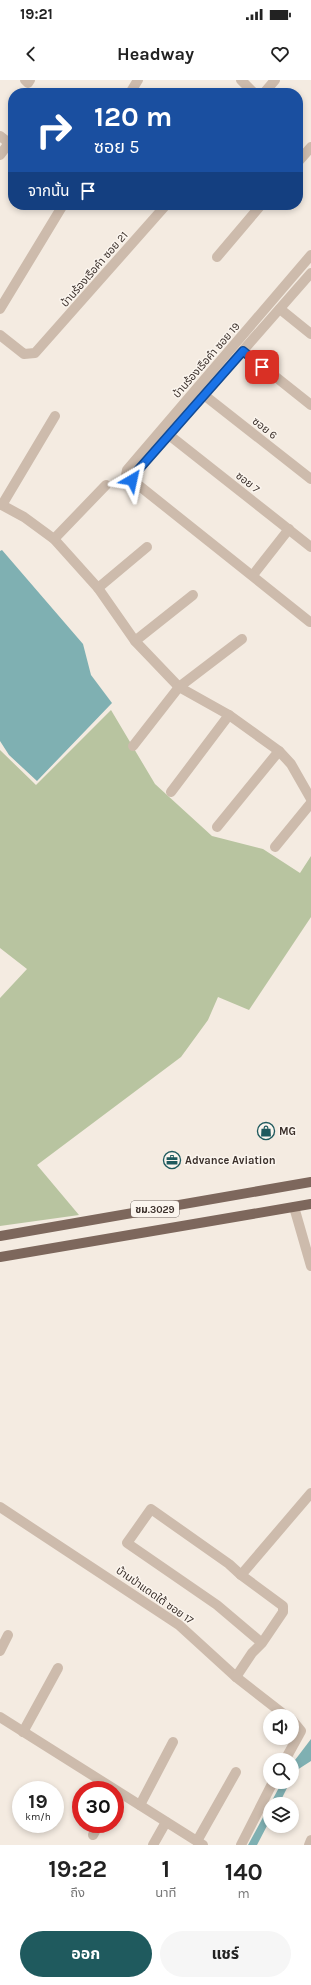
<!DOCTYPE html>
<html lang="th">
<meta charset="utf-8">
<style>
body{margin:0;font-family:Karla,"Noto Sans Thai",sans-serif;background:#f6f6f6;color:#222;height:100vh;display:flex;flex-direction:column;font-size:15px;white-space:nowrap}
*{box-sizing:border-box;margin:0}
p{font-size:13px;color:#767676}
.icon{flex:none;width:22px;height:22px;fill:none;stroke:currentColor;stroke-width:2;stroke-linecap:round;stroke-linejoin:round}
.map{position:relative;height:1765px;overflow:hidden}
.details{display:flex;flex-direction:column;background:#fff;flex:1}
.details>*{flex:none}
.banner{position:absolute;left:8px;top:8px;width:295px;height:122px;border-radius:16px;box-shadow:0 2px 6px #0003;background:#1a4fa0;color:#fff;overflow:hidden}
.buttons{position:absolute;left:263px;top:1629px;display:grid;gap:8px}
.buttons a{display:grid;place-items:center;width:36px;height:36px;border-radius:50%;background:#fff;box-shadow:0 2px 6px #0003;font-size:20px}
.speed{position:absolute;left:12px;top:1701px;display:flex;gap:8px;font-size:20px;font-weight:700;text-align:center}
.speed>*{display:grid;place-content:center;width:52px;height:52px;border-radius:50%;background:#fff;box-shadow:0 2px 6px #0003;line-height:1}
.speed small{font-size:10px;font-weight:400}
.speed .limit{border:6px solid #d22;background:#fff;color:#111}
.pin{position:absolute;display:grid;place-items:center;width:34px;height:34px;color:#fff;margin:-17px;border-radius:8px;box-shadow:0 2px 6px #0006}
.me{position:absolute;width:44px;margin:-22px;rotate:36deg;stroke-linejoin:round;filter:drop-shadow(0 0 3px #0008)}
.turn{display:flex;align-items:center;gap:14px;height:84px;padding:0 20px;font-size:18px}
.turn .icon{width:52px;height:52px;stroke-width:2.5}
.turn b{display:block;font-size:28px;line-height:34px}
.then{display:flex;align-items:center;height:38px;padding:0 20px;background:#0003;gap:8px;font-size:15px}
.eta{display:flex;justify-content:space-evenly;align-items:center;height:68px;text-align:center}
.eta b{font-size:24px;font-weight:700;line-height:28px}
.primary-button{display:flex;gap:8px;margin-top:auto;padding:8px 20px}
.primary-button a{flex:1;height:46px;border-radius:24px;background:#1f5a5e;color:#fff;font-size:16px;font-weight:700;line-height:46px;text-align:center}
.primary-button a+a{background:#f6f6f6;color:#222}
.status{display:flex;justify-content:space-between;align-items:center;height:28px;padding:0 20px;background:#fff;direction:ltr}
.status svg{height:11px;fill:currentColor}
header{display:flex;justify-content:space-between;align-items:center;height:52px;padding:0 20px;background:#fff;font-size:18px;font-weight:700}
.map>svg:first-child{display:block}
.green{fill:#b8c4a0}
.water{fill:#7fb0b2}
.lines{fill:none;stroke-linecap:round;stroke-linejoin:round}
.minor{stroke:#cdbbac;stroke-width:10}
.major{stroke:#7d675c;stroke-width:10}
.route-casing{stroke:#114b97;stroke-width:10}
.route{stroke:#1a73e8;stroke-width:7}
.labels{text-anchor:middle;stroke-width:3;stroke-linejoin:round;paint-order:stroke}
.shield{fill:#fbf5ee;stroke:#756b66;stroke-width:1}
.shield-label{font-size:10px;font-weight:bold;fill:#3b302b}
.street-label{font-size:11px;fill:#3b302b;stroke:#fbf5ee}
.poi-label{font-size:11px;font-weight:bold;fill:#3b302b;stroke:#fbf5ee;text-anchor:start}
</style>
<div class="status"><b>19:21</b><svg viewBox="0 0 49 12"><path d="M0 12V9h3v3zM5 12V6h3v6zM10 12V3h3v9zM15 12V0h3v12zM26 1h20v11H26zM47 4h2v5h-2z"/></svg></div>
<header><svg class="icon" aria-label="back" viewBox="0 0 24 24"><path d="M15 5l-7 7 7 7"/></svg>Headway<svg class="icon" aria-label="heart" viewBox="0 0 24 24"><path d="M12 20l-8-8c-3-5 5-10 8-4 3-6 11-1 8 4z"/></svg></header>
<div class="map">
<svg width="311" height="1765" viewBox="0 0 311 1765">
<rect width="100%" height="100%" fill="#f4ebe1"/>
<!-- green -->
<polygon class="green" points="111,630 155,704 212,756 263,769 300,793 311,776 311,837 249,930 218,917 208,940 181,977 37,1085 79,1135 0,1146 0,918 27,889 0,868 0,670 36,705"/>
<!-- water -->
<g class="water">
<polygon points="2,470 83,564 91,595 112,623 37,701 9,675 0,661 0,471"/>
<polygon points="311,1659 311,1681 297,1690 292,1699 292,1684"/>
<polygon points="282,1702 290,1702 279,1724 270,1724 270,1740 257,1765 248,1765"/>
</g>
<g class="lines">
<!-- minor -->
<g class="minor">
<polyline points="25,0 28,3 30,0"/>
<polyline points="241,0 254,13"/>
<polyline points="130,13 138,0"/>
<polyline points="264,13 275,0"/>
<polyline points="0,56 9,63 0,75"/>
<polyline points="298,82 311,67"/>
<polyline points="217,177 261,125"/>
<polyline points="0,229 63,125"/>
<polyline points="280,229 311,254"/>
<polyline points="0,255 24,274 35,273 166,125"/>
<polyline points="243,271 311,325"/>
<polyline points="204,315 311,399"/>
<polyline points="169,355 311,467"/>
<polyline points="132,400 126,395 127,390 311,175"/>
<polyline points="0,424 24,437 54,459 98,508 135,561 179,607 229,635 279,671 291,684 311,719"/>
<polyline points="2,425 55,336"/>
<polyline points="54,459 106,405"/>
<polyline points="253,495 289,449"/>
<polyline points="98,508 147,467"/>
<polyline points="310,542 132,400 132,397 311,193"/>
<polyline points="135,561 193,515"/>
<polyline points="133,666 179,607 242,559"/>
<polyline points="171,712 229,635"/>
<polyline points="217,747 279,671"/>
<polyline points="275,767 311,723"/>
<polyline points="294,1127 311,1186"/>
<polyline points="0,1427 179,1545 236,1597 286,1636"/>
<polyline points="241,1495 311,1413"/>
<polyline points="0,1571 8,1555"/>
<polyline points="236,1597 252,1573 262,1563 283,1532 283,1526 241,1495 229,1484 151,1429 127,1463 217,1525 262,1563"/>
<polyline points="0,1637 203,1765"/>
<polyline points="23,1652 58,1588"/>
<polyline points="285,1680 301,1651 292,1640"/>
<polyline points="140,1725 173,1662"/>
<polyline points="93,1755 99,1744"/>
<polyline points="197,1761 236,1692"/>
<polyline points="153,1765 166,1742"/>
<polyline points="241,1765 273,1702"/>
<polyline points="309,1765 311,1760"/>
</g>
<!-- major -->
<g class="major">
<polyline points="0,1156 311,1102"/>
<polyline points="0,1177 311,1124"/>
</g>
</g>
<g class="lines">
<!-- route casing -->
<g class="route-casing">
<polyline id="route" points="132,400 132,397 243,271 262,287"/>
</g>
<!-- route -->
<use href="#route" class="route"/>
</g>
<!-- icons -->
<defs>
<g id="shop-ring" transform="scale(0.9)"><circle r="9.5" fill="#fbf5ee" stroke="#1f5a5e" stroke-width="1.5"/><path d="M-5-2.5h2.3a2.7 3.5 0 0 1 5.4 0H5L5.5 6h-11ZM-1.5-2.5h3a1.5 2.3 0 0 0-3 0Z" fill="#1f5a5e"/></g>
<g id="office-ring" transform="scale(0.9)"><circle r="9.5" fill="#fbf5ee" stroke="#1f5a5e" stroke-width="1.5"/><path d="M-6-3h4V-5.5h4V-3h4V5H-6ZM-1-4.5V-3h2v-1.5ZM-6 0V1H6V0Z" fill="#1f5a5e"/></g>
</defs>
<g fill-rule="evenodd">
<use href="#shop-ring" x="266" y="1051"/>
<use href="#office-ring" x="172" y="1080"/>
</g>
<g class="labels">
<!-- shield labels -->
<rect class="shield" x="131" y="1121" width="48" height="16" rx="3"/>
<g class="shield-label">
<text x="155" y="1133">ชม.3029</text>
</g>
<!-- street labels -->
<g class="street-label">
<text transform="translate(94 189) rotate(-49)" y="4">บ้านร้องเรือคำ ซอย 21</text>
<text transform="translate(206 280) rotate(-49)" y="4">บ้านร้องเรือคำ ซอย 19</text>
<text transform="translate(265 348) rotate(38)" y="4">ซอย 6</text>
<text transform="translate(248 402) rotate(38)" y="4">ซอย 7</text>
<text transform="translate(155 1515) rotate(35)" y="4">บ้านป่าแดดใต้ ซอย 17</text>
</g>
<!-- poi labels -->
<g class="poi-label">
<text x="279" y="1055">MG</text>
<text x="185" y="1084">Advance Aviation</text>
</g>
</g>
</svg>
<div class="buttons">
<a><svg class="icon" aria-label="sound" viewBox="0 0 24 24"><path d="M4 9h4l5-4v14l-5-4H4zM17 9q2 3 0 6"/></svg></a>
<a><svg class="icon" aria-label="search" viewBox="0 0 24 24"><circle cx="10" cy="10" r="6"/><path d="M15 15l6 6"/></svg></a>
<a><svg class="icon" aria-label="layers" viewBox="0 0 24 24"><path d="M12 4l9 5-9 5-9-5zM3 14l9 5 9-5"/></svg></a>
</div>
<div class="speed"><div>19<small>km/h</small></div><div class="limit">30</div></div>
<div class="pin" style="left:262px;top:287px;background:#d93025"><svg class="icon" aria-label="arrive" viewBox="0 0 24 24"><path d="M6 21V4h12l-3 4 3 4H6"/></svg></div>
<svg class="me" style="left:132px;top:400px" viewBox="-20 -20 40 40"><path d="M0-17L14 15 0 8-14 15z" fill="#1a73e8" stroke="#fff" stroke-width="4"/></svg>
<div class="banner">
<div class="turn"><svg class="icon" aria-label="right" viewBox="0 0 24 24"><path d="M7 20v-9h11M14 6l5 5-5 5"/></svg><div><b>120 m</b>ซอย 5</div></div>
<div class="then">จากนั้น<svg class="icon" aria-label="arrive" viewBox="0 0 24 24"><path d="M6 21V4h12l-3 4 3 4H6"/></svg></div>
</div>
</div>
<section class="details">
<div class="eta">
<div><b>19:22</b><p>ถึง</p></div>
<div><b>1</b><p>นาที</p></div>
<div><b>140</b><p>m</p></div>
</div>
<div class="primary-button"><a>ออก</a><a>แชร์</a></div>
</section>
